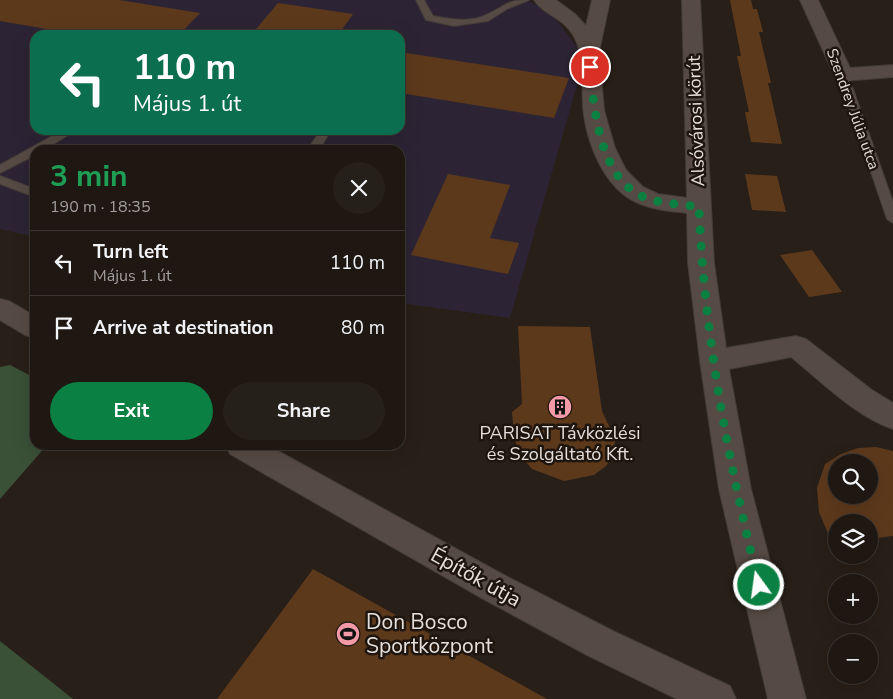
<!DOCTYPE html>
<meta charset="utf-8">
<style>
body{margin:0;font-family:"Nunito Sans",sans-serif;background:#26201b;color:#f1f3f6;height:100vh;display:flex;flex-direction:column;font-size:19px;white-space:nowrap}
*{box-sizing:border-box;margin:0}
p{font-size:16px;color:#a19f9f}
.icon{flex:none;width:28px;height:28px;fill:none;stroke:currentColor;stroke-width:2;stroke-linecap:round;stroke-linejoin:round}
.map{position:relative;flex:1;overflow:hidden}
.panel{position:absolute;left:30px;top:145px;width:375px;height:305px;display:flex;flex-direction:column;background:#1e1712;border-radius:15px;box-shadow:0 5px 20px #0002,0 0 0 1px #3c3632}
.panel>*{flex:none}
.hud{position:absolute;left:30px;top:30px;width:375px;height:105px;border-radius:15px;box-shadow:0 5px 20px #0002,0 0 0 1px #3c3632;background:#0b6e4f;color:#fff;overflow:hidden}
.fabs{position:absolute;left:828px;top:454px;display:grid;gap:10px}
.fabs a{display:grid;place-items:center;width:50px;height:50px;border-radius:50%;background:#1e1712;box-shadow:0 5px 20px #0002,0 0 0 1px #3c3632;font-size:25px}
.pin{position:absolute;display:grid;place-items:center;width:42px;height:42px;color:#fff;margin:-21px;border:2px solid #fff;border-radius:50%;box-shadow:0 1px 5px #0007}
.me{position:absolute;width:55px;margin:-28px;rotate:346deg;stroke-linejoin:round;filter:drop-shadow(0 0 4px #0008)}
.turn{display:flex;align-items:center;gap:18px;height:105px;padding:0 20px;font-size:22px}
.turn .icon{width:65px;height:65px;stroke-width:2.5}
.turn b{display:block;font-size:35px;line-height:42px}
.round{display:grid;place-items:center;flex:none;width:52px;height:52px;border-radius:26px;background:#26201b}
.overview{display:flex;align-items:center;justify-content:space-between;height:85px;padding:0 20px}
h1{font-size:30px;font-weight:700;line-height:38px;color:#1e9e55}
.button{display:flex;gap:10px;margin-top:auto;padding:10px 20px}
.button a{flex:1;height:58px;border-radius:30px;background:#0b8043;color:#fff;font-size:20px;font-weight:700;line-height:58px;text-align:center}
.button a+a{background:#26201b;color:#f1f3f6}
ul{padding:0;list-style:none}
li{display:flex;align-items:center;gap:15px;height:65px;padding:0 20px;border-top:1px solid #3c3632}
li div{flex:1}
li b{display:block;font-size:19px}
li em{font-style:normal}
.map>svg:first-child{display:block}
.medical{fill:#2c2434;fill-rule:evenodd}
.green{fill:#3a5037}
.building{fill:#5d391c;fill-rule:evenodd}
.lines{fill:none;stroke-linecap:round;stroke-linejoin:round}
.service-casing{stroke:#433b37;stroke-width:2}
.minor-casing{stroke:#433b37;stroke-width:2}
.tertiary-casing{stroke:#433b37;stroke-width:2}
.service{fill:#564b44;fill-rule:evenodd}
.minor{fill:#564b44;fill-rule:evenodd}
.tertiary{fill:#564b44;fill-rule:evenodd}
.route{stroke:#0b8043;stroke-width:9;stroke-dasharray:0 16.2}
.labels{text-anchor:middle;stroke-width:5;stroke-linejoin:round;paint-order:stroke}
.far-street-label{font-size:15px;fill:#e5deda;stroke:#1e150f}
.street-label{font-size:18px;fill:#e5deda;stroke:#1e150f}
.poi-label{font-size:18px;fill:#e5deda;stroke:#1e150f}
.near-street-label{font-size:21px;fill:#e5deda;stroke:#1e150f}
.near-poi-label{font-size:21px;fill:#e5deda;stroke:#1e150f;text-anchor:start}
</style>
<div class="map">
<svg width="893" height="699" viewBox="0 0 893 699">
<rect width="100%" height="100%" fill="#281f18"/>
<!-- medical -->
<path class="medical" d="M0 0H526L549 10 580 51 578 82 510 318 400 303V150H35V237L0 229ZM35 35H400V130H35Z"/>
<!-- green -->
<g class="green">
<polygon points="10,365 35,378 35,445 47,445 0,499 0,367"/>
<polygon points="0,641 73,699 0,699"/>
</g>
<!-- building -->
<g class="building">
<polygon points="0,0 119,0 200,13 179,35 82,35 0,21"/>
<polygon points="730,0 751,0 753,9 757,9 763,32 759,32 771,83 768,83 782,144 751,142 745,112 749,112 737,56 741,56"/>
<polygon points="278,3 353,14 338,35 251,35"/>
<polygon points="400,52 569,78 554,118 400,93"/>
<polygon points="448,174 510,185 490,238 519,243 508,274 411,255"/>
<polygon points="745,174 777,176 786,212 752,210"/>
<polygon points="812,250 842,292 809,297 780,255"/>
<polygon points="518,326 590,327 602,411 615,439 614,455 606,466 594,475 564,481 532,469 519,454 514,436 512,412 522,404"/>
<path d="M876 447 893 451V536L869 539V522H836V542L832 543 819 512 817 488 825 464 841 454 858 448ZM836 462H869V495H836Z"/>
<polygon points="313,569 547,699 217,699"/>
</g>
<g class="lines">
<!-- service casing -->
<g class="service-casing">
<g id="service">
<path d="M416 0H424L433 16C449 19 470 23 486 15 506 6 505 0 529 0L507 9 488 21 454 26 426 20Z"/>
<polygon points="843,72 848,75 893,202 893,223 887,219 838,75"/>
<polygon points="63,130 76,130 44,150 35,150 35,155 0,173 0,165"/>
<polygon points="321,130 331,130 319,150 307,150"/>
<polygon points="0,176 35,189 35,197 0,184"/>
</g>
</g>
<!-- minor casing -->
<g class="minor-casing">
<g id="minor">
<path d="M534 0H556L575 14 586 26 592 0H610L599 52 604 110 615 148 626 170 643 187 658 194 687 198 682 0H700L714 263 726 348 796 336 806 339 872 390 893 403V429C855 416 822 382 791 357L729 369 751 489 806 699H768L719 489 700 361 688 263 687 213C671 211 654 210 638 203 604 189 586 142 583 107 582 86 584 63 577 43 567 17 545 17 534 0Z"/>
<polygon points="800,0 818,0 850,68 893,65 893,77 843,81 836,79"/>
</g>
</g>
<!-- tertiary casing -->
<g class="tertiary-casing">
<g id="tertiary">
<polygon points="0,299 9,301 35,316 35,338 25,335 0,320"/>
<polygon points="226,445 267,445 502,574 613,631 730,686 736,699 677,699 587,655 478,596 230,454"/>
</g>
</g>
<!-- service -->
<use href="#service" class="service"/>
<!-- minor -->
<use href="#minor" class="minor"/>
<!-- tertiary -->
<use href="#tertiary" class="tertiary"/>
</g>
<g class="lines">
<!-- route -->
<path class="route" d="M590 67C594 109 599 180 646 198 662 204 682 204 699 207 704 334 728 461 759 585"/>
</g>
<!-- icons -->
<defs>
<g id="building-disc" transform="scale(1.25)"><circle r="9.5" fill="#f39aa7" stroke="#1e150f"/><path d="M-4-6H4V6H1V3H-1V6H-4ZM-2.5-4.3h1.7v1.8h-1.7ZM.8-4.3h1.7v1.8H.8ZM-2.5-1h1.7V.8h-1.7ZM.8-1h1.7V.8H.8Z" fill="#111"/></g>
<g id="stadium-disc" transform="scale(1.25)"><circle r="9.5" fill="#f39aa7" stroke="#1e150f"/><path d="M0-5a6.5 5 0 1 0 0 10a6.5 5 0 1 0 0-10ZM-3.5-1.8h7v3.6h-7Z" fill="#111"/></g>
</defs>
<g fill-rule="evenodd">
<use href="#building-disc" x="560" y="407"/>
<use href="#stadium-disc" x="348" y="634"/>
</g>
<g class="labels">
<!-- far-street labels -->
<g class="far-street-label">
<text transform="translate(853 109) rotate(70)" y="5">Szendrey Júlia utca</text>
</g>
<!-- street labels -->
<g class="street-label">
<text transform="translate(696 121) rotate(-92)" y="6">Alsóvárosi körút</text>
</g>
<!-- poi labels -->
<g class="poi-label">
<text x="560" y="439">PARISAT Távközlési<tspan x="560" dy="21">és Szolgáltató Kft.</tspan></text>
</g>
<!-- near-street labels -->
<g class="near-street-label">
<text transform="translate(476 577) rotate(29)" y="7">Építők útja</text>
</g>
<!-- near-poi labels -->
<g class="near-poi-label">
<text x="366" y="629">Don Bosco<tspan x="366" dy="24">Sportközpont</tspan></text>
</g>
</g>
</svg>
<div class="fabs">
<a><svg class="icon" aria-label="search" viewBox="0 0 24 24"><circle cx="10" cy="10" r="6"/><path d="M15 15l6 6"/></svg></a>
<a><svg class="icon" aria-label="layers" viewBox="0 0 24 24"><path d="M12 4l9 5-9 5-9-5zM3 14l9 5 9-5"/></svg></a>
<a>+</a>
<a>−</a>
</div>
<div class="pin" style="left:590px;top:67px;background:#d93025"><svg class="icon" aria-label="arrive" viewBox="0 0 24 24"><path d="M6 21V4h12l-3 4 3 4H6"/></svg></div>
<svg class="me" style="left:759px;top:585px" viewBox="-20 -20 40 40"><circle r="17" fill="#0b8043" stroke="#fff" stroke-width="3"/><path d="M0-11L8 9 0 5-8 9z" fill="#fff"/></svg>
<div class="hud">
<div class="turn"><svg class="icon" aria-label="left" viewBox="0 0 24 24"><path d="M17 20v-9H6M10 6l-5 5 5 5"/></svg><div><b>110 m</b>Május 1. út</div></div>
</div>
<section class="panel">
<div class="overview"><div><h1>3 min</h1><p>190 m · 18:35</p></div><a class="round"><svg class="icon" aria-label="close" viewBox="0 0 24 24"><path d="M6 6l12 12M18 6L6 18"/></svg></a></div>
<ul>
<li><svg class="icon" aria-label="left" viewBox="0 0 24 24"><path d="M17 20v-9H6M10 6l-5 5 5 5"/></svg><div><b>Turn left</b><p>Május 1. út</p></div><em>110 m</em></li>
<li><svg class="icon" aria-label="arrive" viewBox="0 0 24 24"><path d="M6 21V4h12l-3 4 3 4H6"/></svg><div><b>Arrive at destination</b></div><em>80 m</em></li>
</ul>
<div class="button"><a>Exit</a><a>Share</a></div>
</section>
</div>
